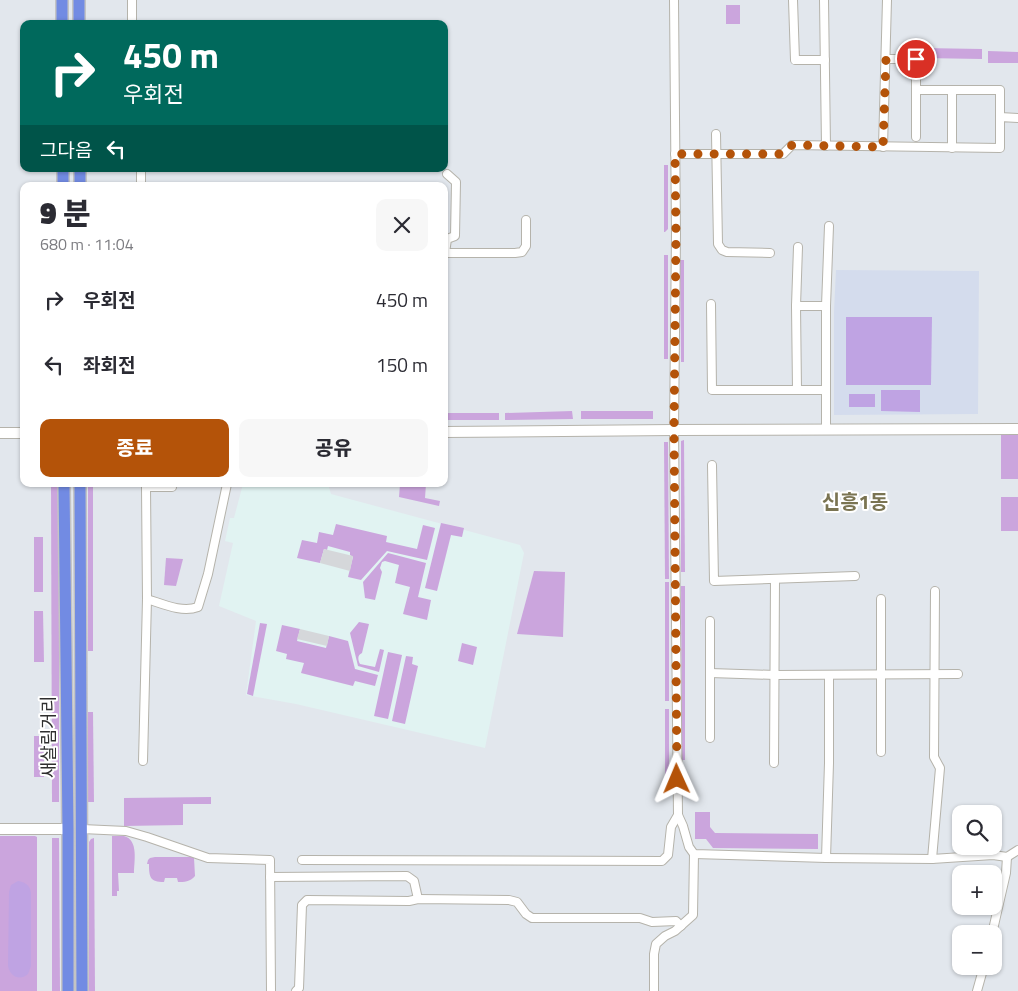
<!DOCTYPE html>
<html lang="ko">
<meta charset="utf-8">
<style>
body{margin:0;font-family:"Titillium Web","Noto Sans KR",sans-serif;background:#f7f7f7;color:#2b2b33;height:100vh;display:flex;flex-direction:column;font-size:19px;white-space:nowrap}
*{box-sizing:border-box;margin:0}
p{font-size:16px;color:#7c7c81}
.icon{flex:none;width:28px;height:28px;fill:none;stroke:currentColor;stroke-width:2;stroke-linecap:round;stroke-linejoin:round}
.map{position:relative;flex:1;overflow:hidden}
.details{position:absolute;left:20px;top:182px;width:428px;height:305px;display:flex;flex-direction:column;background:#fff;border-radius:10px;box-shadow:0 1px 4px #0004}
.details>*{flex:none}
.guide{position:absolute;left:20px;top:20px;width:428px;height:152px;border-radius:10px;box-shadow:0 1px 4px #0004;background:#00695c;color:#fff;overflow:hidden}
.fabs{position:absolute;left:952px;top:805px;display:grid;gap:10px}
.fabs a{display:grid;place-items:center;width:50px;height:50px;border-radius:10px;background:#fff;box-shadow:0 1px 4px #0004;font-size:25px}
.pin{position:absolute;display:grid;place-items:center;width:42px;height:42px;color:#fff;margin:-21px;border:2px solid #fff;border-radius:50%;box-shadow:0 1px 5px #0007}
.me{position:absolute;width:55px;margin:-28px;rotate:359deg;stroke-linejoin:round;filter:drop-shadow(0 0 4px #0008)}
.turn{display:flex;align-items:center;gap:18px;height:105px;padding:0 20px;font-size:22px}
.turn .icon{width:65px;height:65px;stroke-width:2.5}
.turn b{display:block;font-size:35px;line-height:42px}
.then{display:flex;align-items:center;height:48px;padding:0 20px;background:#0003;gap:10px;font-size:19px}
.round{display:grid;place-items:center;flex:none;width:52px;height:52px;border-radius:10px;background:#f7f7f7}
.summary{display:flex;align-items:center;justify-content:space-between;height:85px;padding:0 20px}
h1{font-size:30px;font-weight:800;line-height:38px}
.action{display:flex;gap:10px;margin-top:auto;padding:10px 20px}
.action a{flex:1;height:58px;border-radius:10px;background:#b45309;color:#fff;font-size:20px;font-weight:800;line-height:58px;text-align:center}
.action a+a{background:#f7f7f7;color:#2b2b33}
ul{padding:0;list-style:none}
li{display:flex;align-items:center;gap:15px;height:65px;padding:0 20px}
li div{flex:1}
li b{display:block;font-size:19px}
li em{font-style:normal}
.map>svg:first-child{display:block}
.education{fill:#d4dced}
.medical{fill:#e1f3f2}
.green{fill:#cba5dd}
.pitch{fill:#bfa3e3}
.plaza{fill:#d5d7da}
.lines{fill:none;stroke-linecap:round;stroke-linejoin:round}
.street-casing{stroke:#b5b3ab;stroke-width:10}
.secondary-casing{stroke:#b5b3ab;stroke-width:12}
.primary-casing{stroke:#c4c4c4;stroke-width:14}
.street{stroke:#fff;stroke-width:8}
.secondary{stroke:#fff;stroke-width:10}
.primary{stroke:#728be3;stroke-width:11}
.route{stroke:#b45309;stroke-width:9;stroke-dasharray:0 16.2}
.labels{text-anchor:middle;stroke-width:4;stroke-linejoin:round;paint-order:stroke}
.street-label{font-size:18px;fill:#2e2e2e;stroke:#fff}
.quarter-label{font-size:20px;font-weight:bold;fill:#7a7452;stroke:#fff}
</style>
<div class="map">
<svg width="1018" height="991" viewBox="0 0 1018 991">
<rect width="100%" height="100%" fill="#e2e7ed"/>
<!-- education -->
<polygon class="education" points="836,270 979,271 978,414 834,415 834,312"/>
<!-- medical -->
<polygon class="medical" points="243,484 328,484 331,494 520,545 524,553 485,748 296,704 246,695 256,621 219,606 233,543 225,541 230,518 234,518"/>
<!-- green -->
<g class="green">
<rect x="726" y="5" width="14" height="19"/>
<polygon points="923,48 982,49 982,59 922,58"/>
<polygon points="988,51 1018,52 1018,63 988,63"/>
<polygon points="664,165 668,165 668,229 665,232 664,232"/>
<rect x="664" y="255" width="4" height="104"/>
<polygon points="680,260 684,260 684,362 681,362"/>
<polygon points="572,411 573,419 505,420 505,413"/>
<rect x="581" y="411" width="72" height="8"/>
<rect x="444" y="413" width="55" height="7"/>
<rect x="1001" y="435" width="17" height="44"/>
<polygon points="684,440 685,572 681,572 681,441"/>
<polygon points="664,442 668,442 669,579 665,579"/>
<polygon points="51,484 59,484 59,802 52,802"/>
<rect x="88" y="484" width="5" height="167"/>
<polygon points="400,484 426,484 425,498 440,501 439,506 399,497"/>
<rect x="1001" y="497" width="17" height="34"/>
<polygon points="441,523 464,528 462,537 451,535 437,591 425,588"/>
<polygon points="336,524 387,536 386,542 417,549 423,525 435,528 427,560 387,551 361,580 348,577 353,557 350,555 350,552 328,546 327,550 324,549 320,563 297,558 302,540 317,543 319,532 333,535"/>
<rect x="34" y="537" width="9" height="55"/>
<polygon points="388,553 426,563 418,597 431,600 427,620 403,614 410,587 395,583 399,565 385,561 382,562 380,568 382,572 375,600 365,598 363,582"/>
<polygon points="166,558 183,559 176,586 164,585"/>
<polygon points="534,571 565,572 563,637 517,634"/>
<rect x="665" y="582" width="4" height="119"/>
<polygon points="681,586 685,586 685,760 682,760"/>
<polygon points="34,611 43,611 44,662 34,662"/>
<path d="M359 622 369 624 362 653C357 655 358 660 360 664L375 667 380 649 384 650 379 672 358 666 350 633Z"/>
<polygon points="260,623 267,624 253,696 247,694"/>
<polygon points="282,625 300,629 297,641 326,648 329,636 348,641 355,669 378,675 375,686 355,681 353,686 301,673 304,663 286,659 287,654 276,651"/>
<polygon points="462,643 477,647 473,665 458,661"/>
<polygon points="388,652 402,655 388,719 374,716"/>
<polygon points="406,656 413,657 412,664 418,666 405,724 392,721"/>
<rect x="665" y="709" width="4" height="86"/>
<polygon points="88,712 93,712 94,802 88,802"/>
<rect x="34" y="736" width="10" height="41"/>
<polygon points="211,797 211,804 183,804 183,825 124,826 124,798"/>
<polygon points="695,812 710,812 710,827 715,833 818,834 818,849 713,848 706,839 695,839"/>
<polygon points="0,836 35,836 37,837 37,991 0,991"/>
<path d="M112 836C116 836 120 836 124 836 139 840 134 862 134 873H118L119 891H117V896H112Z"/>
<polygon points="52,838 59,838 60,991 52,991"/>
<polygon points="94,838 95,991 89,991 89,842 91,839"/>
<path d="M155 857H192L194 858 195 876C190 882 184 882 178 882L177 878H165L164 882C150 882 149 877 149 864H147L148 860 150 858Z"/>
</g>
<!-- pitch -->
<g class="pitch">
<polygon points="846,317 932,317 931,385 846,385"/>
<polygon points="881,390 920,390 920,412 881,411"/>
<rect x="849" y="394" width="26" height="13"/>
<path d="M18 881C25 882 30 885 31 893V966L28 974C20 981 10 977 8 966L9 892 11 885Z"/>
</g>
<!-- plaza -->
<g class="plaza">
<polygon points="324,549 353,556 350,571 320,563"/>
<polygon points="300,629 329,636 327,646 297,639"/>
</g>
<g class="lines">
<!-- street casing -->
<g class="street-casing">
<g id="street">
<polyline points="674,0 676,234 674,430 678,815 683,826 689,847 694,854 826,858 932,859 993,855 1007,857 1018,850"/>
<polyline points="793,0 795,60 825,60"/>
<polyline points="824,0 826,146"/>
<polyline points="132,24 132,0"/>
<polyline points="886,59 916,59 916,137"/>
<polyline points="916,90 1000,90 1000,117"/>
<polyline points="952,90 952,148"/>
<polyline points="716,134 718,244 722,250 727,252 770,253"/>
<polyline points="883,147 887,0"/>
<polyline points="675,154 783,154 792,145 1000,148 1000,117 1018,118"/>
<polyline points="141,186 141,169"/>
<polyline points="444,253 515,253 522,252 526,246 526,220"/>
<polyline points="445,253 447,239 455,236 456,182 447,174"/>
<polyline points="711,304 712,390 826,390"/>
<polyline points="796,306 826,306"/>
<polyline points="797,390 796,306 798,247"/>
<polyline points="826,429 826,306 829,226"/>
<polyline points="712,465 714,581 855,576"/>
<path d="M147 599C163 604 182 613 198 607L208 574 227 484"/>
<polyline points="881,599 881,752"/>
<polyline points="710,673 775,675 958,674"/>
<polyline points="710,738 710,621"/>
<polyline points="143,761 147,599 146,487 172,487"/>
<polyline points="774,763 775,579"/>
<polyline points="82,829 126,831 147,837 208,858 270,860 271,991"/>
<polyline points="826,858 829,763 829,675"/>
<polyline points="932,859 940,768 934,757 935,591"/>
<polyline points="302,860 662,861 668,855 671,827 678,815"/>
<polyline points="270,877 407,876 414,881 418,899"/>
<polyline points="992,934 1006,873 1007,857"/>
<polyline points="296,991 299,988 302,905 307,900 409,901 418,899 509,900 517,902 526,914 532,918 640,918 652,922 676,921 681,926"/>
<polyline points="654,991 654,954 656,944 665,936 675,931 693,915 694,854"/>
<polyline points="977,991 984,966"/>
</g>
</g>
<!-- secondary casing -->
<g class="secondary-casing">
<g id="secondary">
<polyline points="444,432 674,430 1018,429"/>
<polyline points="0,433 24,433"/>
<polyline points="0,829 68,829"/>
</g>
</g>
<!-- primary casing -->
<g class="primary-casing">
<g id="primary">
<polyline points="62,0 62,24"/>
<polyline points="79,0 79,24"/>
<polyline points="63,169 63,186"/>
<polyline points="80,169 80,186"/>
<polyline points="64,484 68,829 68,991"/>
<polyline points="80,484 82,991"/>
</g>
</g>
<!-- street -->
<use href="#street" class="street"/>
<!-- secondary -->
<use href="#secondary" class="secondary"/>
<!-- primary -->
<use href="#primary" class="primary"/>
</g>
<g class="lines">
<!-- route -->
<polyline class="route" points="677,779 674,430 676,234 675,154 783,154 792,145 883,147 886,59 916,59"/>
</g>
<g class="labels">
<!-- street labels -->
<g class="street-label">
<text transform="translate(49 737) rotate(-90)" y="6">새살림거리</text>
</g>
<!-- quarter labels -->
<g class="quarter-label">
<text x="855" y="509">신흥1동</text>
</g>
</g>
</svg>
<div class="fabs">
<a><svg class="icon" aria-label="search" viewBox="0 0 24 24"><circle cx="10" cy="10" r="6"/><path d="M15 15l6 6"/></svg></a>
<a>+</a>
<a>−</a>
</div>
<div class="pin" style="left:916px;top:59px;background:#d93025"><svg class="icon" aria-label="arrive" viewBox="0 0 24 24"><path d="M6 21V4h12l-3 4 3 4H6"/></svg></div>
<svg class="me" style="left:677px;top:779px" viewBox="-20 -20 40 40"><path d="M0-17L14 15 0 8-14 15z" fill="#b45309" stroke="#fff" stroke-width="4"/></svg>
<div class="guide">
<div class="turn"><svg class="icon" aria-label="right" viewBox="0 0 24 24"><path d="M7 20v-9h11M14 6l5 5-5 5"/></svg><div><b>450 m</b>우회전</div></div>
<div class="then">그다음<svg class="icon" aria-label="left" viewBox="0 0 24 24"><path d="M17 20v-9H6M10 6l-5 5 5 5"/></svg></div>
</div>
<section class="details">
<div class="summary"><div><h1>9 분</h1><p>680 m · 11:04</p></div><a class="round"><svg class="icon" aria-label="close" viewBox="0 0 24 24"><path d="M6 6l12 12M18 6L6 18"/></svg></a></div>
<ul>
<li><svg class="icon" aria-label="right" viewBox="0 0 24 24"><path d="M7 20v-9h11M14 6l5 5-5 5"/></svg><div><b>우회전</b></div><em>450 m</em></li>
<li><svg class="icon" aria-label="left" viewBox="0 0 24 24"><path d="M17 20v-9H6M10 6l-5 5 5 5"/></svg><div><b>좌회전</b></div><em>150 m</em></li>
</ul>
<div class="action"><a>종료</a><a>공유</a></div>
</section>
</div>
